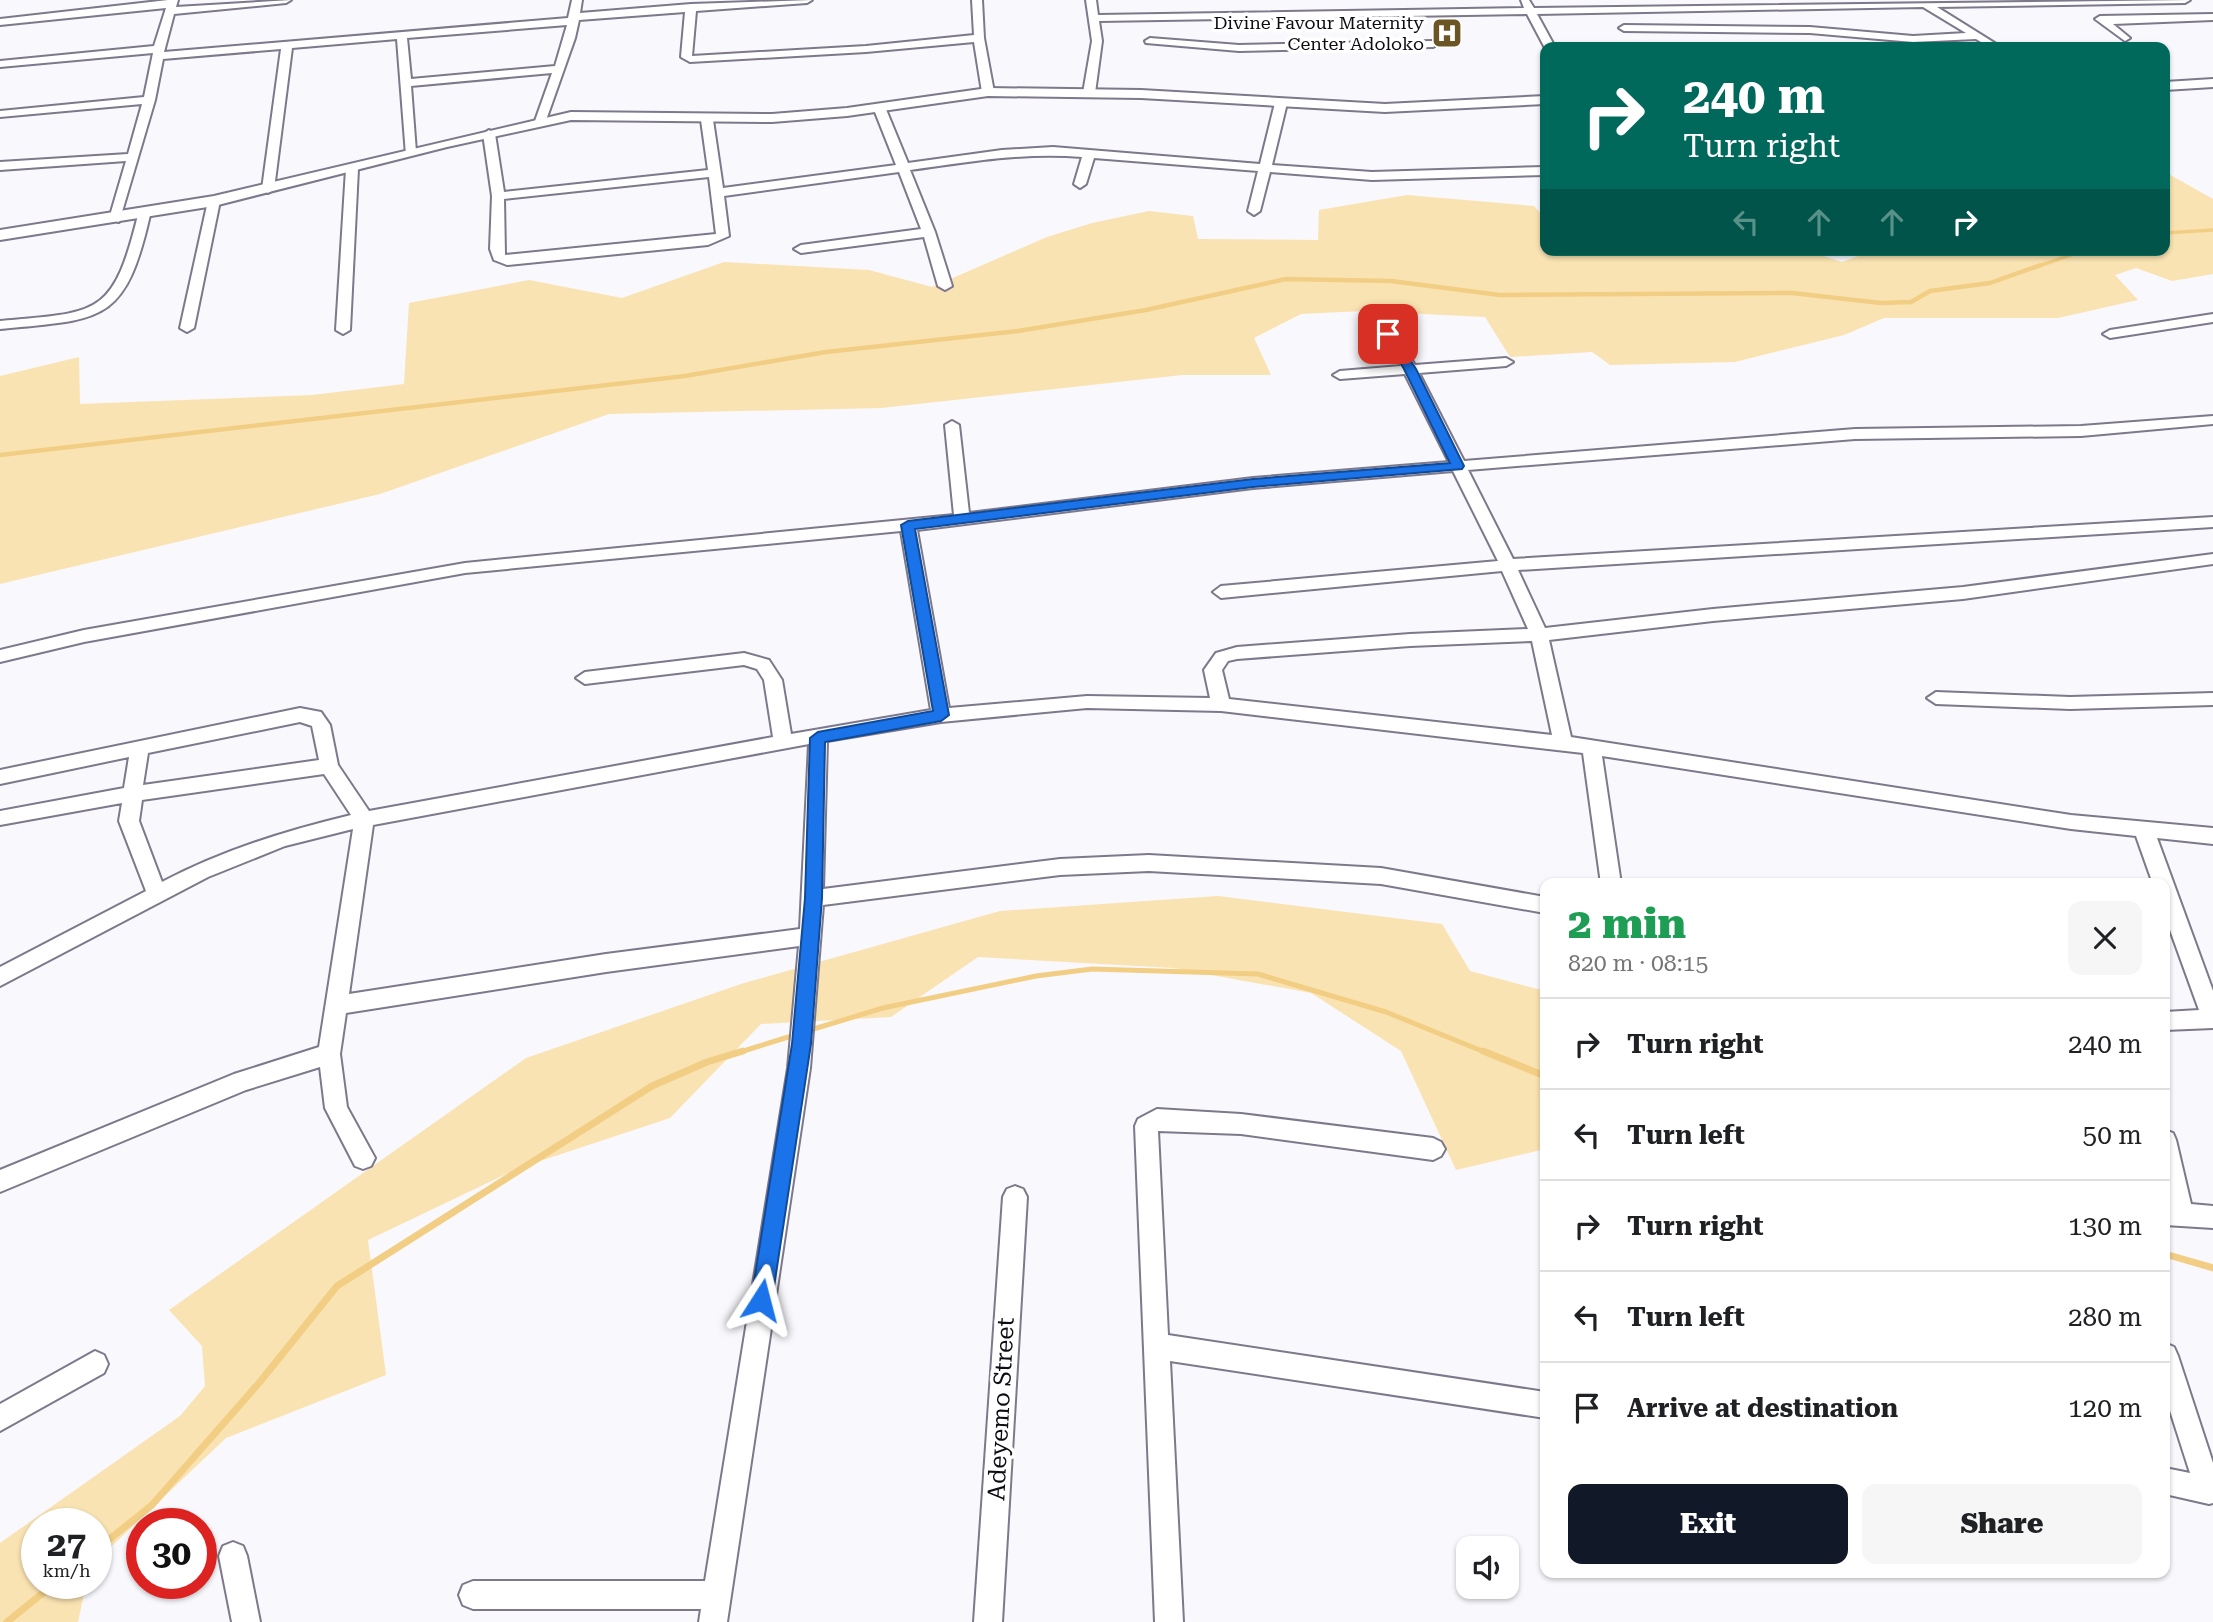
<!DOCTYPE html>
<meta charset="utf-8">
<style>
body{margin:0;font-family:"Roboto Serif",serif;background:#f6f6f6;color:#202124;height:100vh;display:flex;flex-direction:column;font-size:26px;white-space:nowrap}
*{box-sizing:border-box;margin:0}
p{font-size:23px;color:#757577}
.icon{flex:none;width:38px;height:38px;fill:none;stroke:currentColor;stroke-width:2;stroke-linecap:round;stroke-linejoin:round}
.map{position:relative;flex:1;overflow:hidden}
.side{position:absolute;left:1540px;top:878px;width:630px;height:700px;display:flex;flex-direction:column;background:#fff;border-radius:14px;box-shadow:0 2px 5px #0004}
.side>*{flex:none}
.guide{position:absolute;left:1540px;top:42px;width:630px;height:214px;border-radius:14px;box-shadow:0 2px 5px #0004;background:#00695c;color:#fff;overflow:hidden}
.controls{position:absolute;left:1456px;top:1536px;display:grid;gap:14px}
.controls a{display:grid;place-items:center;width:63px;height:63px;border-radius:14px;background:#fff;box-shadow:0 2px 5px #0004;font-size:35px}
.speed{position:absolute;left:21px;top:1508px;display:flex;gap:14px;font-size:35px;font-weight:700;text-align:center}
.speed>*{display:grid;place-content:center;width:91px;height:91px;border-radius:50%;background:#fff;box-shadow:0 2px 5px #0004;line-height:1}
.speed small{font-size:18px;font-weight:400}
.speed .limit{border:10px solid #d22;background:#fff;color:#111}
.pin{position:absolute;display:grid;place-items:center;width:60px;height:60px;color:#fff;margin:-30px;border-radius:14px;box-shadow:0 4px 10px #0006}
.me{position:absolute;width:77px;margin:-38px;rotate:9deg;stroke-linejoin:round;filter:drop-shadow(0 0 5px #0008)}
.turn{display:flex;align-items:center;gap:24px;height:147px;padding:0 28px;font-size:32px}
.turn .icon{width:91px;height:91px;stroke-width:2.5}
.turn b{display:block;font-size:49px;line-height:60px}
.lanes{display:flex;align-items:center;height:66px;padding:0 28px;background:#0003;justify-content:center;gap:35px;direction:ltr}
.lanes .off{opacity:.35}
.round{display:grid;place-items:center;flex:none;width:74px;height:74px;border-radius:14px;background:#f6f6f6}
.headline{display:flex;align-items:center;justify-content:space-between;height:119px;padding:0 28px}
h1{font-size:42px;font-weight:800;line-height:52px;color:#1e9e55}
.primary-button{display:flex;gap:14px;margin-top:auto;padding:14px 28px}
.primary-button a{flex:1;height:80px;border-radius:14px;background:#111827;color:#fff;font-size:28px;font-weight:800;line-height:80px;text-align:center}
.primary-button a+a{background:#f6f6f6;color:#202124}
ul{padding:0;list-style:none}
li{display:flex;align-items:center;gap:21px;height:91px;padding:0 28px;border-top:2px solid #e0e0e0}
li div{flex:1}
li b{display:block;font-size:26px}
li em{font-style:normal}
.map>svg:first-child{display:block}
.green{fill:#fae3b2}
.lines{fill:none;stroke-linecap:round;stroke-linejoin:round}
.stream-far3{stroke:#f2ce84;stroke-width:3.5}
.stream-far2{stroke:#f2ce84;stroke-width:4.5}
.stream-far1{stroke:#f2ce84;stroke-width:5}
.stream{stroke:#f2ce84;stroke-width:7}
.minor-casing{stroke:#7d788a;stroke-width:4}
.tertiary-casing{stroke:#7d788a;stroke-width:4}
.minor{fill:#fff;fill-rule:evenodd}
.tertiary{fill:#fff;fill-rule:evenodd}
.route{fill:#1a73e8;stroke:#114b97;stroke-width:2}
.labels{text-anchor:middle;stroke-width:7;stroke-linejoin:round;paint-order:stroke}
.far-poi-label{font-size:18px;fill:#0e0c13;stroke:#fff;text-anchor:end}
.near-street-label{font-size:24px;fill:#0e0c13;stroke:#fff}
</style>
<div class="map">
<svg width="2213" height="1622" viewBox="0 0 2213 1622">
<rect width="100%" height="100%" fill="#f9f8fc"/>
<!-- green -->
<g class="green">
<polygon points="2165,172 2213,199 2213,274 2172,281 2136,268 2115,275 2138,300 2058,318 1884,318 1844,335 1735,362 1610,365 1592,352 1510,357 1485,317 1363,311 1301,314 1254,338 1271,375 1182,375 881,408 609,414 380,494 0,584 0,376 79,357 80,404 312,395 404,384 409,303 529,280 622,298 724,262 869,270 932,287 1047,237 1092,223 1149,211 1193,216 1198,239 1318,240 1319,210 1407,195 1534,206 1545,218 1545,250 1805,250 1842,262 1874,250 2165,250"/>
<polygon points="1218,896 1442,924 1470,971 1545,991 1545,1149 1456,1170 1401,1051 1311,993 1173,968 978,957 891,1017 761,1024 670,1118 519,1168 368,1240 386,1375 226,1438 96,1561 96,1524 37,1524 37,1584 86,1584 78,1622 0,1622 0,1543 180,1416 205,1386 202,1346 169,1310 526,1058 744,983 1000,911"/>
</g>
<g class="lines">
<!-- stream-far3 -->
<g class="stream-far3">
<polyline points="2165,233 2213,230"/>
<polyline points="2036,267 2085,250"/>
</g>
<!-- stream-far2 -->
<polyline class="stream-far2" points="0,455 685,376 826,352 1018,331 1146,310 1286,279 1391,281 1500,295 1792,293 1881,303 1911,302 1930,291 1990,283 2041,265"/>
<!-- stream-far1 -->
<g class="stream-far1">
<polyline points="807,1031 883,1008 1036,976 1092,969 1258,974 1386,1012 1487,1053"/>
<polyline points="737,1053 798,1034"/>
</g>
<!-- stream -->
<g class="stream">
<polyline points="1483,1051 1545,1076"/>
<polyline points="2165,1254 2213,1268"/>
<polyline points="96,1550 152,1505 259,1383 337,1286 652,1086 707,1062 743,1051"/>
<polyline points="7,1622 54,1584"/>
</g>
<!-- minor casing -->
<g class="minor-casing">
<g id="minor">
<path d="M168 0H178L176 7 291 0 286 3 174 14 164 52 568 18 572 0H582L580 13 691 4 812 0 807 3 696 11 692 56 866 46 974 35 972 0H982L984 38 994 92 988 95 982 92 974 42 866 52 690 62 681 57 685 12 579 20 575 38 545 123 535 121 552 73 411 86 416 152 406 155 397 39 292 48 274 189 268 193 262 189 281 49 163 59 155 100 119 222 109 219 126 161 0 170V162L128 154 142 104 0 117V111L144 97 153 53 0 67V61L154 46 166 8 0 25V19ZM567 25 555 66 411 79 407 38Z"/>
<polygon points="1086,0 1096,0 1098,15 1524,8 1521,0 1529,0 1534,8 2190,0 2185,3 1937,7 2001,47 1989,47 1976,39 1913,42 1810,33 1624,31 1619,28 1624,25 1810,27 1913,36 1966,33 1923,7 1537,14 1555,47 1545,48 1527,14 1099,21 1102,41 1095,93 1089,96 1083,93 1092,41"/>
<polygon points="2213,14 2213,20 2113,24 2130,38 2125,41 2095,19 2100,16"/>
<polygon points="1150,38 1239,45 1433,41 1438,44 1433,47 1239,51 1146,43 1145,41"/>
<path d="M1281 100 1287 103 1272 165 1372 172 1545 167V175L1372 180 1270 172 1260 211 1254 215 1248 211 1258 171 1094 158 1086 184 1080 188 1074 184 1082 157C1024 152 967 162 910 170L935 232 952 286 945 290 938 286 924 237 801 253 794 249 801 245 921 229 899 172 724 196 729 236 708 245 507 265 494 260 490 249 492 196 483 134 489 130 495 134 504 192 708 170 701 120 707 117 713 120 723 188 896 165 873 107 879 104 885 107 908 163 1002 150 1053 147 1260 164 1275 103ZM709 177 716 234 505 255 504 199Z"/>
<polygon points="352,165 358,169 350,330 343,334 336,330 346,169"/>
<polygon points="214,197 220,201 194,328 187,332 180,328 208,201"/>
<path d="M144 211 150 215C125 324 103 319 0 329V321C98 312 113 317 138 215Z"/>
<polygon points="2213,314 2213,322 2110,338 2103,334 2110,330"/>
<path d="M1388 330 1393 331 1415 365 1506 358 1513 362 1506 366 1419 373 1464 461 1855 429 2081 426 2213 416V424L2081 436 1855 439 1468 470 1513 559 2213 517V527L1518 570 1545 628 1713 609 1963 587 2213 554V564L1963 599 1713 621 1549 640 1571 737 2071 815 2213 828V844L2157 838 2213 991V1028L2165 1030V1012L2199 1010 2165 916V884H2153L2136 836 2071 829 1602 756 1621 884H1601L1583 753 1221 711 1087 708 941 722 827 741 823 889 1060 859 1149 855 1381 868 1545 897V913L1381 884 1149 871 1060 875 823 905 810 1068 727 1622H699L701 1609H473L463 1605 459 1595 463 1585 473 1581H705L788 1068 799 946 606 972 346 1013 340 1054 347 1107 375 1158 371 1166 363 1169 355 1166 325 1108 320 1067 246 1090 0 1192V1170L234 1074 319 1047 353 829 285 846 208 877 0 986V967L146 891 119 821 122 803 0 825V811L124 788 129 757 0 784V770L300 708 321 712 330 725 338 765 369 811 773 737 764 680 757 669 744 665 585 684 576 678 585 672 744 653 769 660 782 680 791 734 931 710 901 531 465 573 84 642 0 662V650L84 630 465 563 954 515 945 425 952 421 959 425 969 513 1253 478 1449 462 1405 374 1340 379 1333 375 1340 371 1401 366 1381 334ZM1453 471 1498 561 1221 586 1213 592 1221 598 1502 571 1528 629 1410 634 1237 647 1216 653 1204 670 1210 698 1087 696 949 708 917 530 1253 488ZM1532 641 1552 735 1229 699 1222 670 1228 661 1237 659 1410 646ZM300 722 312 726 319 760 143 785 148 753ZM809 744 800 929 606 954 349 994 373 825ZM324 774 351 815C285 831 223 850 162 882L139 821 142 800Z"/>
<polygon points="1936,692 2070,697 2213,693 2213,705 2070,709 1936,704 1927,698"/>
<polygon points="1157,1109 1241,1114 1433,1138 1441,1142 1445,1149 1441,1156 1433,1160 1241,1134 1158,1131 1168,1335 1545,1392 1545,1418 1170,1361 1183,1622 1155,1622 1135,1126 1138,1119"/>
<polygon points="2165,1130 2173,1133 2176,1140 2191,1204 2213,1206 2213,1228 2165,1225"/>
<polygon points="1015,1186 1023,1189 1027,1197 1002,1622 974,1622 1003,1197 1007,1189"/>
<polygon points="2165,1343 2174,1347 2178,1356 2213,1463 2213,1503 2209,1504 2165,1494 2165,1468 2190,1473 2165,1395"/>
<polygon points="95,1351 104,1355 108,1364 104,1373 0,1431 0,1404"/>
<polygon points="233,1542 243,1546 247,1556 260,1622 232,1622 219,1556 223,1546"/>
</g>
</g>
<!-- tertiary casing -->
<g class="tertiary-casing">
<g id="tertiary">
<polygon points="2213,79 2213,87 2165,90 2165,82"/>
<polygon points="988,88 1141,90 1385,104 1545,96 1545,104 1385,112 1141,98 988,96 847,116 772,122 571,120 447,147 214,206 0,240 0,230 214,196 571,112 772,114 847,108"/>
</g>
</g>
<!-- minor -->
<use href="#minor" class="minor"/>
<!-- tertiary -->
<use href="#tertiary" class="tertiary"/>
</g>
<!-- route -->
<polygon class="route" points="1384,332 1392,332 1416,369 1464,466 1462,469 1253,487 915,529 949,715 941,721 825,742 822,898 811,1044 772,1300 769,1307 761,1310 754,1307 751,1300 792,1044 805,898 810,738 818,732 933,711 901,525 908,521 1253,479 1450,463 1404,369 1383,334"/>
<!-- icons -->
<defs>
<g id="hospital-square" transform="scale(1.575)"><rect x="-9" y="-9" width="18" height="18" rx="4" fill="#6b5525" stroke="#fff"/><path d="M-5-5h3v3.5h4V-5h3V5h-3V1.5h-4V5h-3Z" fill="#fff"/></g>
</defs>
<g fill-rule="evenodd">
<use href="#hospital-square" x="1447" y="33"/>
</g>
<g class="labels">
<!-- far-poi labels -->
<g class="far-poi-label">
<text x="1424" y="29">Divine Favour Maternity<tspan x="1424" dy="21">Center Adoloko</tspan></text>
</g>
<!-- near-street labels -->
<g class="near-street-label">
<text transform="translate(1001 1409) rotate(-87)" y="8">Adeyemo Street</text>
</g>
</g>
</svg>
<div class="controls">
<a><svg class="icon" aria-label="sound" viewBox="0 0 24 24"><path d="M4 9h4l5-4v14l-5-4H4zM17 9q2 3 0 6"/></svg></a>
</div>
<div class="speed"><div>27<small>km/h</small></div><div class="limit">30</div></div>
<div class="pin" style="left:1388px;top:334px;background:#d93025"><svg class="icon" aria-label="arrive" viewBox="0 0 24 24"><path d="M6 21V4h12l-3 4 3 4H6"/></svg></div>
<svg class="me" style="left:761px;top:1300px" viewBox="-20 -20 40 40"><path d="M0-17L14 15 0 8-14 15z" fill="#1a73e8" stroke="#fff" stroke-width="4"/></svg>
<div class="guide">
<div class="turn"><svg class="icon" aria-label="right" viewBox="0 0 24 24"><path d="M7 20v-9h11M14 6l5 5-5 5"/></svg><div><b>240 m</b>Turn right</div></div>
<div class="lanes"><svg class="icon off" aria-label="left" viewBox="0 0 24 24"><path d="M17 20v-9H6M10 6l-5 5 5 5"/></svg><svg class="icon off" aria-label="ahead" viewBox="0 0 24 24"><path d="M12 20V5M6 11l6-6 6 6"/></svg><svg class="icon off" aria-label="ahead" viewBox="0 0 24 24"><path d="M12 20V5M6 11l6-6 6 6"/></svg><svg class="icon" aria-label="right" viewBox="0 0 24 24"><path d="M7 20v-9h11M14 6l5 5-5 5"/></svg></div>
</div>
<section class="side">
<div class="headline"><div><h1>2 min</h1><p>820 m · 08:15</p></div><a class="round"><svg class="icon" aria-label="close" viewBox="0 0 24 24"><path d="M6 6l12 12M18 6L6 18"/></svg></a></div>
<ul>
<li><svg class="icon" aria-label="right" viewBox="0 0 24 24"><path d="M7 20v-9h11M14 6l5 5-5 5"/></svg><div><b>Turn right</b></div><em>240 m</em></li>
<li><svg class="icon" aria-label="left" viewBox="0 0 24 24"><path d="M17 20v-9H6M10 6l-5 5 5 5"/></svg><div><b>Turn left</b></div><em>50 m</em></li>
<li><svg class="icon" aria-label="right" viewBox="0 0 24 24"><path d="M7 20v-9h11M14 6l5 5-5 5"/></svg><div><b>Turn right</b></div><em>130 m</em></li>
<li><svg class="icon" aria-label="left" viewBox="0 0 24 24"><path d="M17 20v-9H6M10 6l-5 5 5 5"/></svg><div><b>Turn left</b></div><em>280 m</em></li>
<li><svg class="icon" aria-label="arrive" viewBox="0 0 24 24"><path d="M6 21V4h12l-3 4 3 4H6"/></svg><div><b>Arrive at destination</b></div><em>120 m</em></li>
</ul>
<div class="primary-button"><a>Exit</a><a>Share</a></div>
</section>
</div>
